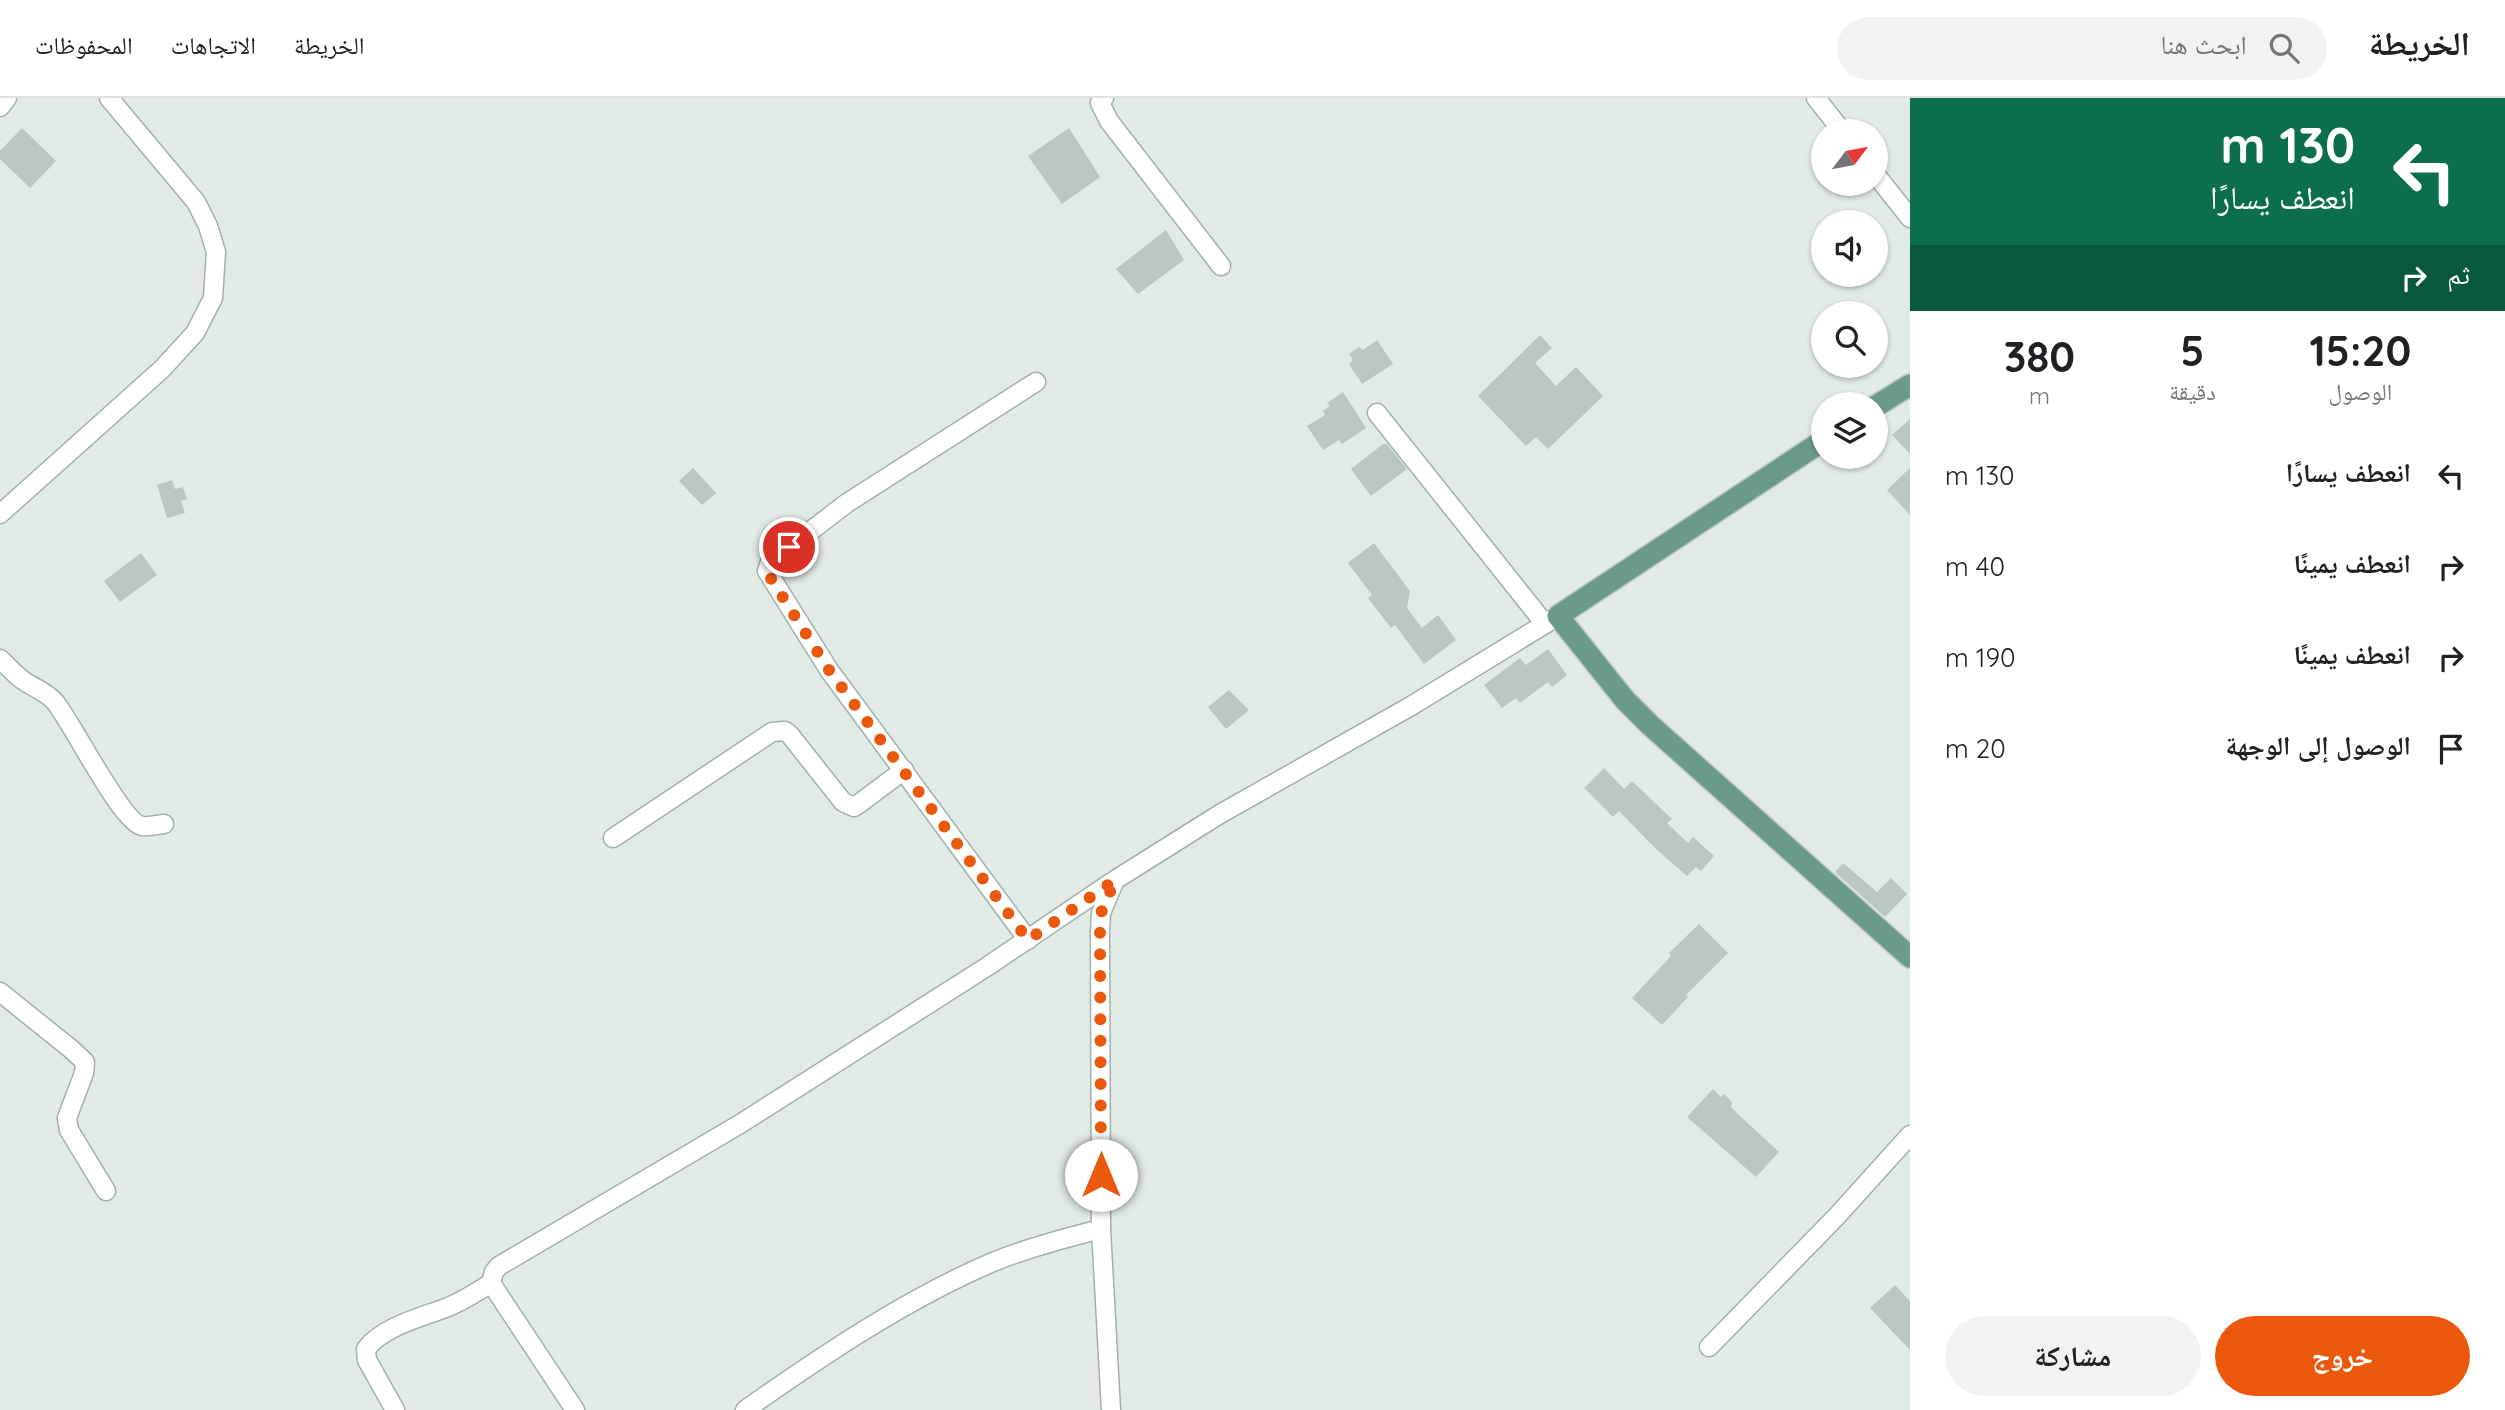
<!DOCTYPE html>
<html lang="ar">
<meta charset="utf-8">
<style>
body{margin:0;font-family:Quicksand,"Noto Naskh Arabic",sans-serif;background:#f2f2f2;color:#202124;direction:rtl;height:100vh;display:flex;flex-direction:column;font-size:26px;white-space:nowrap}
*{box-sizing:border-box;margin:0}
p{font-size:23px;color:#757577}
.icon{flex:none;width:38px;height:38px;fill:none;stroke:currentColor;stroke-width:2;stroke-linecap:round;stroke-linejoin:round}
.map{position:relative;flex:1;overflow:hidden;direction:ltr}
.drawer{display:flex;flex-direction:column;background:#fff;width:595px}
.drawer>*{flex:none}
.guide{background:#0b6e4f;color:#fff;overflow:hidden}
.needle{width:46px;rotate:58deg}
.tools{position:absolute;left:1811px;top:21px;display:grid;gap:14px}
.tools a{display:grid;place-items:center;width:77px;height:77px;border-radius:50%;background:#fff;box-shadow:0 2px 5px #0004;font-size:35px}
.pin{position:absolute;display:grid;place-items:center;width:60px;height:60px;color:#fff;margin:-30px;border:4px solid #fff;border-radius:50%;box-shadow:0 2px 7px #0007}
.me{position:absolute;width:77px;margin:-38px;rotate:0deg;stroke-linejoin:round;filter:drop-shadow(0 0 5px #0008)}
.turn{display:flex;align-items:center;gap:24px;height:147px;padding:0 35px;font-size:32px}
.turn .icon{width:91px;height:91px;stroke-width:2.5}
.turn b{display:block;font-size:49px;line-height:60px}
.then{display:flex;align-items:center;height:66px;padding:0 35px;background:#0003;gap:14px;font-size:26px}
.eta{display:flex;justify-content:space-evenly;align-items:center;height:119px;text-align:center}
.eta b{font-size:42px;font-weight:700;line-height:49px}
.button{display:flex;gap:14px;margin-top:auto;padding:14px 35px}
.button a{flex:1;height:80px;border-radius:42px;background:#ea580c;color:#fff;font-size:28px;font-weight:700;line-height:80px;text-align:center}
.button a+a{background:#f2f2f2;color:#202124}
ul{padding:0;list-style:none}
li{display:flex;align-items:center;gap:21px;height:91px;padding:0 35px}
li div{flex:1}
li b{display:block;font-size:26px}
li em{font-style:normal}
header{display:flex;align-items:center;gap:42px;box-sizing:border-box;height:98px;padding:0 35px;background:#fff;border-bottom:2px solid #e0e0e0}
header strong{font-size:33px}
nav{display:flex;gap:38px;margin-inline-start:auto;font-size:24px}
.search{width:490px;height:63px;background:#f2f2f2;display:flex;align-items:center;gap:18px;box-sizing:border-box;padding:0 24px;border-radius:38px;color:#757577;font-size:26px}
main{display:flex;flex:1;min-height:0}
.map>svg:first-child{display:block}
.building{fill:#bac7c1}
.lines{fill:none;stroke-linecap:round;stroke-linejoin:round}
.minor-casing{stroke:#a4b1ab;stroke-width:21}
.major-casing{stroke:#bdc4c1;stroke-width:24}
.minor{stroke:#fff;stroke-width:18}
.major{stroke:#6a9b88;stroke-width:21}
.route{stroke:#ea580c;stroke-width:12;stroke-dasharray:0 21.6}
</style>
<header>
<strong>الخريطة</strong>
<div class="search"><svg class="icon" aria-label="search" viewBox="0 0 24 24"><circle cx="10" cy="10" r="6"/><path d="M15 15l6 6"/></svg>ابحث هنا</div>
<nav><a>الخريطة</a><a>الاتجاهات</a><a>المحفوظات</a></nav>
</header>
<main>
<section class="drawer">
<div class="guide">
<div class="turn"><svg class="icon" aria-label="left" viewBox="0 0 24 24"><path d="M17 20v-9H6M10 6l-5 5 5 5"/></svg><div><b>130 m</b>انعطف يسارًا</div></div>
<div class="then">ثم<svg class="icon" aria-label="right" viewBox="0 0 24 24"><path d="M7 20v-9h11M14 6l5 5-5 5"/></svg></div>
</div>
<div class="eta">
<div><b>15:20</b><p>الوصول</p></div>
<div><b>5</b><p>دقيقة</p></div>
<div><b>380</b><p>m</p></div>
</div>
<ul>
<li><svg class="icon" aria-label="left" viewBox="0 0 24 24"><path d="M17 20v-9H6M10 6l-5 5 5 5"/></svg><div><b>انعطف يسارًا</b></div><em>130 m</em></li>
<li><svg class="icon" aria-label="right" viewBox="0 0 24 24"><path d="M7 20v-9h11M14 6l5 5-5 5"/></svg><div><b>انعطف يمينًا</b></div><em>40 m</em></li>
<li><svg class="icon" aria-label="right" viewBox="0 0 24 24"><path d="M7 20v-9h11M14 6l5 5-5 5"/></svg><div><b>انعطف يمينًا</b></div><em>190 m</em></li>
<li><svg class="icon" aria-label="arrive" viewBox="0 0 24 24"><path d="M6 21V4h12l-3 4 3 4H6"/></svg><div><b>الوصول إلى الوجهة</b></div><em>20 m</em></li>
</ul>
<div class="button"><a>خروج</a><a>مشاركة</a></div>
</section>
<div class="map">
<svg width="1910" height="1312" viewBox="0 0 1910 1312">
<rect width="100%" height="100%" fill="#e1eae5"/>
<!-- building -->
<g class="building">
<polygon points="22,30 56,63 30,90 0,61 0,53"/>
<polygon points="1069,30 1100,79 1062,106 1028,58"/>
<polygon points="1166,132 1184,162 1138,196 1116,171"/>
<polygon points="1540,237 1552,250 1535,265 1556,288 1576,269 1603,298 1548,351 1536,339 1526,348 1478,298"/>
<polygon points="1377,242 1393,266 1362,286 1349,266 1353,262 1349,256 1359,249 1363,252"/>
<polygon points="1343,294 1366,330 1342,346 1339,342 1323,352 1307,328 1325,317 1323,313 1330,308 1327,305"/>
<polygon points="1910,321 1910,356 1892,337"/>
<polygon points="1383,346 1387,346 1407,371 1371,398 1351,371"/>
<polygon points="693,370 716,395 702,407 679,383"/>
<polygon points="1910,370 1910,417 1887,392"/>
<polygon points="172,382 175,391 183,389 187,401 181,403 185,415 167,420 157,387"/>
<polygon points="1374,445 1410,493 1407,510 1422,530 1438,517 1456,542 1424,566 1395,527 1391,530 1368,500 1372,497 1348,465"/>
<polygon points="141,455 157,477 120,504 104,483"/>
<polygon points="1548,551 1567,577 1552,589 1548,584 1520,605 1516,600 1502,610 1484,587 1520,560 1526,567"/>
<polygon points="1229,592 1249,612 1226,631 1208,609"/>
<polygon points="1604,670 1624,691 1632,683 1672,721 1667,725 1688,745 1693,739 1714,758 1701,773 1696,769 1687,778 1656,751 1619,713 1613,719 1584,690"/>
<polygon points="1843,765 1877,794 1891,780 1907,796 1885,819 1835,774"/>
<polygon points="1699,826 1728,855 1686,897 1688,899 1662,927 1632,900 1671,858 1669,855"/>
<polygon points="1713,991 1721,999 1724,996 1732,1004 1731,1009 1740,1018 1779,1054 1756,1079 1687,1019"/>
<polygon points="1895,1187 1910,1203 1910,1252 1870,1210"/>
</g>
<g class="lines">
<!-- minor casing -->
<g class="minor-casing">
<g id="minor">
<polyline points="1104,0 1100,5 1109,23 1221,168"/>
<polyline points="1816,0 1842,33"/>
<polyline points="0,9 7,0"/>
<polyline points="1876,77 1910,120"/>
<polyline points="1377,315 1545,526"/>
<polyline points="0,416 162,271 195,235 213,200 216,154 208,128 196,104 109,0"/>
<path d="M0 561C8 568 15 577 24 583 34 590 47 594 55 604 72 624 121 724 142 728 148 729 157 727 164 726"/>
<polyline points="613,740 772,634 785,633 790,637 843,704 854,709 860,705 904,672"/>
<polyline points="1028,842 829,572 767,473 770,464 847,405 1036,284"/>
<polyline points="0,894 71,951 85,964 84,975 67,1020 69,1032 106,1093"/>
<polyline points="491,1185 575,1312"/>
<polyline points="1709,1249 1837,1118 1910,1037"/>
<path d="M395 1312 367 1262 366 1251C383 1228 423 1219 448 1209 463 1203 477 1194 491 1185L494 1174 499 1168 740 1026 988 868 1112 784"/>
<path d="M745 1312C822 1258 906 1201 993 1164 1027 1150 1065 1140 1101 1131"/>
<polyline points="1111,1312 1101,1131 1100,833 1101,815 1115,782 1220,716 1411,608 1558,518"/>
</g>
</g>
<!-- major casing -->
<g class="major-casing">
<g id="major">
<polyline points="1876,308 1910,287"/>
<polyline points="1824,342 1558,518 1625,602 1650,627 1910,859"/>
</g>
</g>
<!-- minor -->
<use href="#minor" class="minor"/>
<!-- major -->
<use href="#major" class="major"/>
</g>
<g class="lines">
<!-- route -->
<polyline class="route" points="789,449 767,467 767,473 770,479 829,572 1028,842 1115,782 1101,815 1100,833 1101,1077"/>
</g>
</svg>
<div class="tools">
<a><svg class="needle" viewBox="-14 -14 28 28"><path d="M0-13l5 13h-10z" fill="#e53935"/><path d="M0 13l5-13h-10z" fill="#757577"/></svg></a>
<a><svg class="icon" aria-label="sound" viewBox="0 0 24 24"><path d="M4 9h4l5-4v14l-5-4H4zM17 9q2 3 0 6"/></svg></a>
<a><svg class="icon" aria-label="search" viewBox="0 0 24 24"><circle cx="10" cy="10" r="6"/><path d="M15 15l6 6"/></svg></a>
<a><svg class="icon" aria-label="layers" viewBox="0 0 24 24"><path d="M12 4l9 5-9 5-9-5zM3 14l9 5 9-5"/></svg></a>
</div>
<div class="pin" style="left:789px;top:449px;background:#d93025"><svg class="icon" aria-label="arrive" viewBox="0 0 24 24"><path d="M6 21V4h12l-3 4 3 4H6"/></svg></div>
<svg class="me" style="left:1101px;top:1077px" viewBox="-20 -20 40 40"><circle r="19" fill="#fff"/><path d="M0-13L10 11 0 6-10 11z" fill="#ea580c"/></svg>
</div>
</main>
